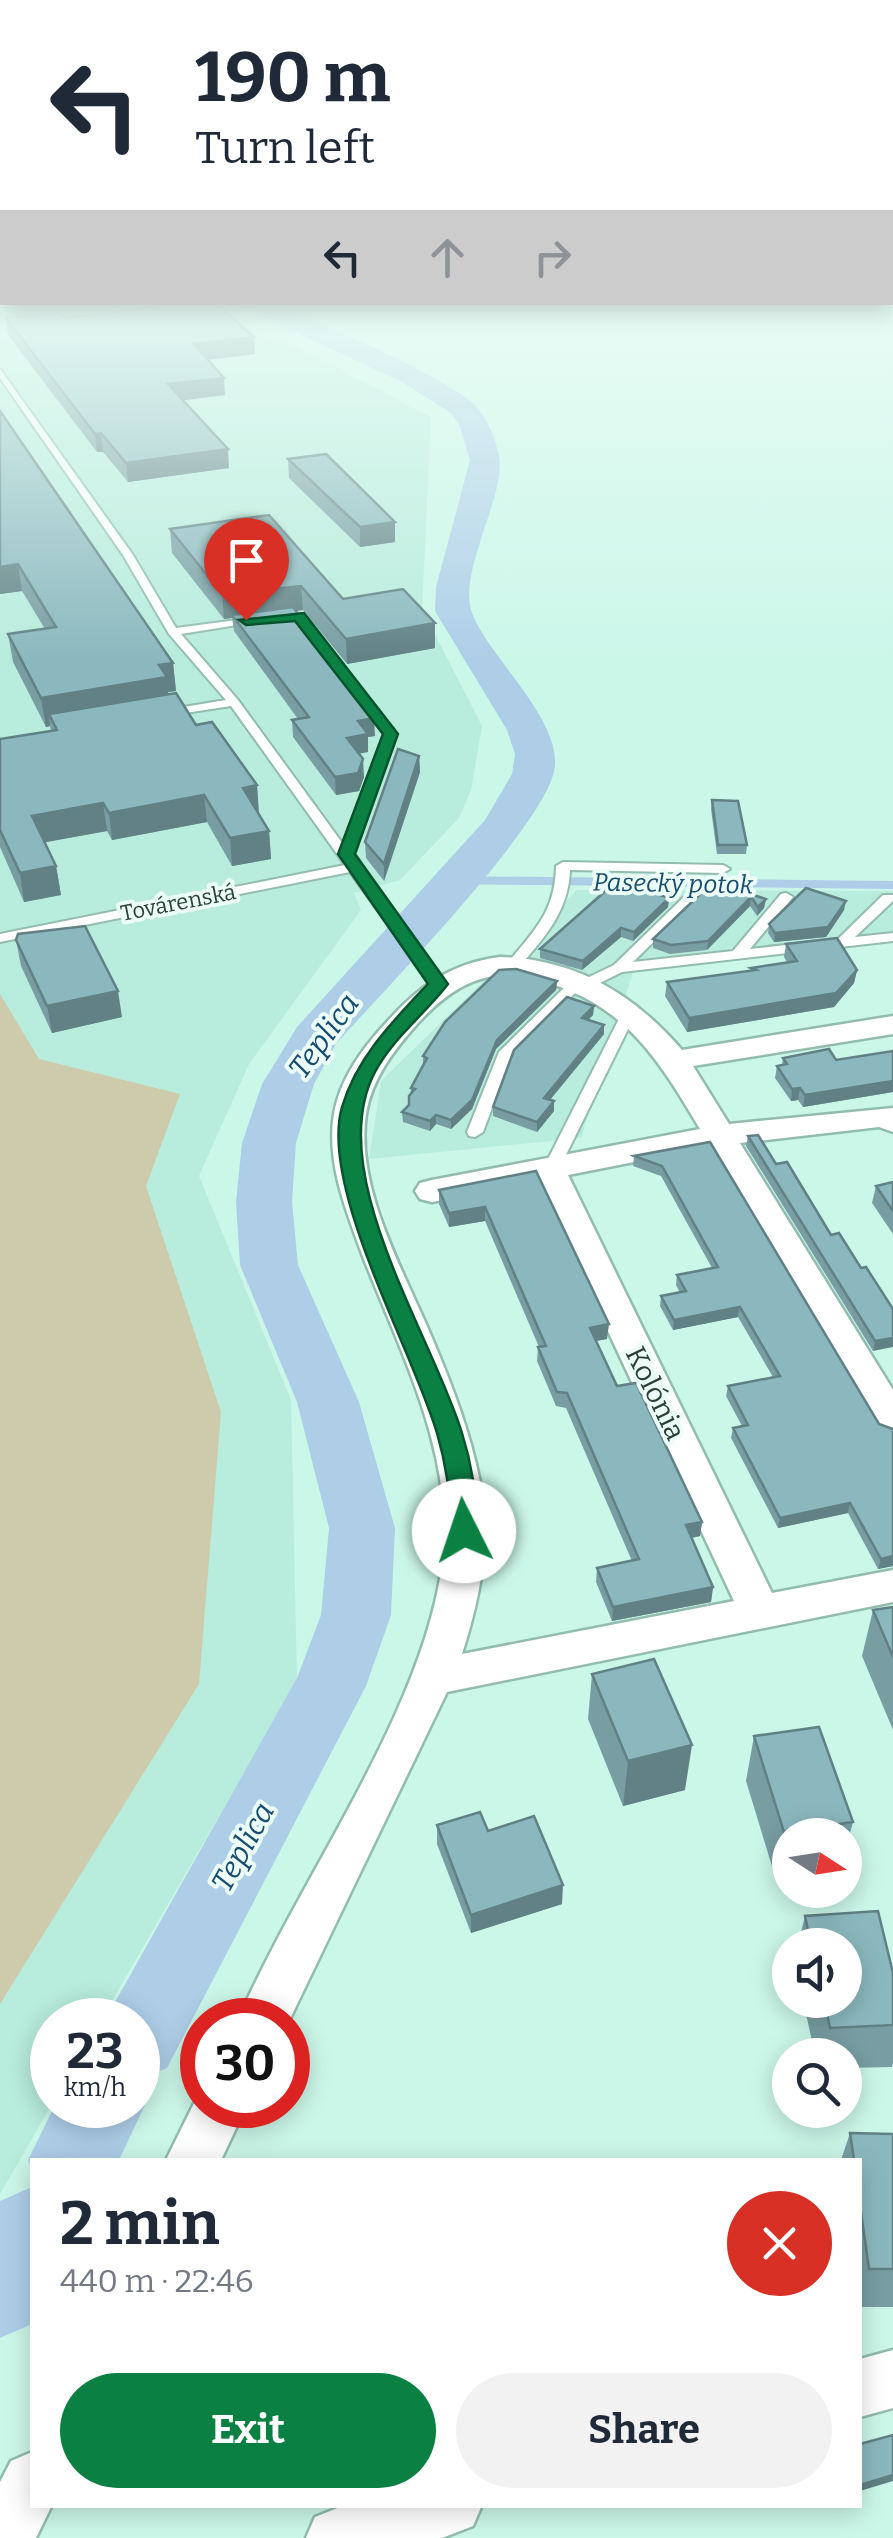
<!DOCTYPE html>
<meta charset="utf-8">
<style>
body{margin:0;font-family:Bitter,serif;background:#f2f2f3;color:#1f2937;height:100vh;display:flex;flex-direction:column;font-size:38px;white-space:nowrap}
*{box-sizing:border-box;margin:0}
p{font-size:32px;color:#747a83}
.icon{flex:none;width:55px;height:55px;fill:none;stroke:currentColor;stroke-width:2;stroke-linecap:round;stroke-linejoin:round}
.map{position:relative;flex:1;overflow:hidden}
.drawer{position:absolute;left:30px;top:2158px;width:832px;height:350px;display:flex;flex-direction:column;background:#fff;border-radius:0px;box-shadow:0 5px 25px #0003}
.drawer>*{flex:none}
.guide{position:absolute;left:0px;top:0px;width:895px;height:305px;box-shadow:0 5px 25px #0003;background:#fff;color:#1f2937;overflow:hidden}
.needle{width:65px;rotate:102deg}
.tools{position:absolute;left:772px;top:1818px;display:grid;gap:20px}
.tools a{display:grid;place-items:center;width:90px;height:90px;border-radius:50%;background:#fff;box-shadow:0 5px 25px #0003;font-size:50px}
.speed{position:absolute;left:30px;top:1998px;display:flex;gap:20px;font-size:50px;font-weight:700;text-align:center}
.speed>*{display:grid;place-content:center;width:130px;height:130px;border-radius:50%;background:#fff;box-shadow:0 5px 25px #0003;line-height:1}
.speed small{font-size:25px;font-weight:400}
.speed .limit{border:15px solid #d22;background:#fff;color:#111}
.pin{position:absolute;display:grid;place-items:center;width:85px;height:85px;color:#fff;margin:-102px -42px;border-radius:50% 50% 50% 0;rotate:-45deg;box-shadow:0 0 10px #0007}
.pin .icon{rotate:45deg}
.me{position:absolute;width:110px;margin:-55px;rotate:356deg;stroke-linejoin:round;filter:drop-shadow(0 0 8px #0008)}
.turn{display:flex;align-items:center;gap:35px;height:210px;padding:0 30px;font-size:45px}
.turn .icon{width:130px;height:130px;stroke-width:2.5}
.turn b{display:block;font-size:70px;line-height:85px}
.lanes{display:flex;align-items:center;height:95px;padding:0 30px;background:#0003;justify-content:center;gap:50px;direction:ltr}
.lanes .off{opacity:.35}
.round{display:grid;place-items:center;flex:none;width:105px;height:105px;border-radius:52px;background:#f2f2f3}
.summary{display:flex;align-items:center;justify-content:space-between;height:170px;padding:0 30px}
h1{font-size:60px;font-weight:700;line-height:75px}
.primary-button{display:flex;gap:20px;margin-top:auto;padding:20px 30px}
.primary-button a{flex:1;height:115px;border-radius:60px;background:#0b8043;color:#fff;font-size:40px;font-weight:700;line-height:115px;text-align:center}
.primary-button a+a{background:#f2f2f3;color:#1f2937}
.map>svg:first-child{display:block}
.built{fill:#b8ecdc}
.green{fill:#cdcbab}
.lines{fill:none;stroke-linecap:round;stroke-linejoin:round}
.stream{stroke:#aecee8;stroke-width:8}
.river{fill:#aecee8;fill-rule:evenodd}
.service-casing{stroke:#92bcae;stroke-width:4}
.minor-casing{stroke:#92bcae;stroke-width:5}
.service{fill:#fff;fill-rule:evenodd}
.minor{fill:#fff;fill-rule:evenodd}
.wall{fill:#789ea3}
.shaded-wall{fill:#618185}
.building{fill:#8bb8be;stroke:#618185;stroke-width:2.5}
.route{fill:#0b8043;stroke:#07532c;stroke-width:2.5}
.labels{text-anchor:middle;stroke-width:8;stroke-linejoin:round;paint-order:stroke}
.far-street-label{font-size:22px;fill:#2d3f39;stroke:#ecfdf8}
.far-water-label{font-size:25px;font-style:italic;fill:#184c6f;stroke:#ecfdf8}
.street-label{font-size:28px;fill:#2d3f39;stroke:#ecfdf8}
.water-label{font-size:30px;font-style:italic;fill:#184c6f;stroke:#ecfdf8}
</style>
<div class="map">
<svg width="893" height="2538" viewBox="0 0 893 2538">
<rect width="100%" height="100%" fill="#cbf7e9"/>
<!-- built -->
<g class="built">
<polygon points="0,305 216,305 431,417 422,609 482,726 471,790 459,818 400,880 354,893 361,910 249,1064 199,1176 291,1400 297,1681 101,2020 52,2020 52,2104 0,2194"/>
<polygon points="577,890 893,891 893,941 634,969 581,1138 369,1159 381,1081"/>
</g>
<!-- green -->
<polygon class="green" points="0,994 39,1059 180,1094 146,1186 221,1412 199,1684 0,2004"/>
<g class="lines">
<!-- stream -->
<polyline class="stream" points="453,880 893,885"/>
<!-- river -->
<g class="river">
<path d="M237 305C247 304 258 303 268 305 296 308 452 382 473 403 486 416 496 438 499 457 506 496 457 573 472 613 489 658 565 722 554 772 539 832 384 990 336 1044L314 1084 296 1143 292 1202 298 1265 359 1402 395 1528 391 1615 366 1686 167 2068 138 2080V2020H105L297 1678 321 1615 329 1528 297 1402 240 1265 236 1202 242 1143 262 1084 297 1027 485 820 512 774 515 754 507 730 435 611 436 587 470 460 459 424 451 413 402 382Z"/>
<polygon points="138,2088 145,2105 119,2160 32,2160 32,2170 28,2160 55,2105 138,2105"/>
<polygon points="32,2187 32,2324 0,2338 0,2201"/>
</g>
<!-- service casing -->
<g class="service-casing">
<g id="service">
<polygon points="0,369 133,555 176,628 260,617 261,619 256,622 181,634 238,700 343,844 384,734 296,619 288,618 288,614 303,614 394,731 396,734 352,855 443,981 443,987 433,987 350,872 0,942 0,934 345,865 231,706 159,717 159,711 226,700 169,634 123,555 0,378"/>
<path d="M563 862 723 865 730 869 723 873 570 870C569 911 544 938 519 967H509L507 964C534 930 555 913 556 866Z"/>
<polygon points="786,893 793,897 750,949 838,939 883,895 893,895 893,901 855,937 893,933 893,941 622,972 594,986 583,985 511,1057 483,1132 475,1137 469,1136 467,1132 499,1052 574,978 585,979 614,965 685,896 690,895 697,899 633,962 733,951 781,894"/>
<polygon points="631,1005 638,1009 558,1171 556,1175 544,1175 542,1171 624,1009"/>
</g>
</g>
<!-- minor casing -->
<g class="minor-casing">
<g id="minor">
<path d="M500 957C575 959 634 994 682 1050L893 1016V1034L693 1066 729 1124 893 1108V1132L879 1127 740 1143 893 1390V1436L880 1432 710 1147 568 1175 772 1593 893 1570V1602L447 1692 288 2023 238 2020C299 1879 421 1716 442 1566 457 1457 400 1352 362 1254 346 1210 326 1162 334 1114 340 1079 362 1049 386 1023 418 987 451 963 500 957ZM516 975C616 994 651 1046 700 1129L432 1180 420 1183 415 1191 420 1199 432 1202 538 1181 734 1601 462 1654C480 1598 492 1540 480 1482 470 1432 452 1385 432 1338 404 1271 355 1189 366 1114 372 1078 394 1050 418 1023 446 993 474 973 516 975Z"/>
<polygon points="202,2087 202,2105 247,2105 221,2160 166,2160"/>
<polygon points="893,2350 893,2408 860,2417 860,2359"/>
<polygon points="32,2452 32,2505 52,2505 36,2538 0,2538 0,2482 11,2461"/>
<polygon points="345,2505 482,2505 473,2526 442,2538 306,2538 315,2517"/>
</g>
</g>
<!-- service -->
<use href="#service" class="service"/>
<!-- minor -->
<use href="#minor" class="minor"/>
</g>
<!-- wall -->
<g class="wall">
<polygon points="151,305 218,305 254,337 255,354 208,360 225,395 183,400 229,468 128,482 103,452 97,452 8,335 6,318 65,318 151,308"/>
<polygon points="0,411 173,663 176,691 168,692 169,694 196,725 257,785 258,813 269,831 271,859 232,866 207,822 112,840 107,831 44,842 56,866 61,895 24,902 0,847 0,739 51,731 50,726 46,727 13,662 8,634 45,629 22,591 0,594"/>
<polygon points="288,459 395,542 360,547 289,478"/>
<polygon points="170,529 343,599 435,623 435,648 347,664 303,610 296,611 375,736 368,737 368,752 359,753 364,777 359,791 336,795 293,737 292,720 298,719 234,631 232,618 224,619 172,553"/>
<polygon points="419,756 420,772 384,881 366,858 365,842"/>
<polygon points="712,800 747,845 746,854 717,854 711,809"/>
<polygon points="713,882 766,899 764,908 757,916 750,906 707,950 670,954 653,948 653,939"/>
<polygon points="631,893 669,898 668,907 633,941 621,937 582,970 540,958 540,949"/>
<polygon points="844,910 826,937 774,942 768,933 769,924"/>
<polygon points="16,940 122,1017 52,1033 21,966"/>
<polygon points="786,944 857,970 854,983 834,1007 687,1032 665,996 667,982 751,970 751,968 787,962 784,957"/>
<polygon points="557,981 556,990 496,1049 472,1109 451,1129 436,1124 430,1131 403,1122 402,1112 409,1106 411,1088 423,1065 423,1056"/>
<polygon points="594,1006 593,1015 588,1020 604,1025 604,1034 550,1100 554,1111 537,1132 493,1116 493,1107"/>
<polygon points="893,1051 893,1092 803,1107 798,1100 791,1101 775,1078 777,1066 782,1065 783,1058 836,1060"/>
<polygon points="748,1136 776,1164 831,1235 861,1268 893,1309 873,1351 746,1146"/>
<polygon points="710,1142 879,1424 893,1429 893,1566 878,1569 848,1513 778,1528 731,1438 733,1428 742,1426 726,1396 728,1386 773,1377 738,1317 673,1330 660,1306 661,1296 680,1293 676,1285 677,1275 712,1268 661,1176 633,1166 634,1156"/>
<polygon points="536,1171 607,1339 596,1341 617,1386 702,1522 700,1536 692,1538 713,1587 711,1602 612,1621 596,1582 597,1568 632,1561 566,1408 556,1406 537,1361 538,1347 539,1347 485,1221 449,1227 439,1204 439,1190"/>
<polygon points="893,1182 893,1234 872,1203 876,1186"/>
<polygon points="893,1607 893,1730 862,1656 873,1610"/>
<polygon points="592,1674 685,1790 623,1806 588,1719"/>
<polygon points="754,1736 853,1822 845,1852 845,1835 790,1835 790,1874 775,1876 746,1781"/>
<polygon points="437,1825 488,1831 562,1904 471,1933 437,1844"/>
<polygon points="805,1916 893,1973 893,2063 892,2067 845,2068 845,2055 815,2055 803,2000 845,2000 845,1945 798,1945"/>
<polygon points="850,2133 893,2134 893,2307 860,2307 860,2160 841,2160"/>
</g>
<!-- shaded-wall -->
<g class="shaded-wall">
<polygon points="254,337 255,354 195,361 194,344"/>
<polygon points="224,378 225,395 170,402 168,384"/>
<polygon points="101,433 103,452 97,452 95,434"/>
<polygon points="228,449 229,468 128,482 126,463"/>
<polygon points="395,522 395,542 360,547 360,527"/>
<polygon points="18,564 22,591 0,594 0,567"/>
<polygon points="301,586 303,610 234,618 232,615 232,618 224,619 222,594"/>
<polygon points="435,623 435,648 347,664 346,639"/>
<polygon points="173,663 176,691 168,692 170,706 49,714 50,726 46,727 41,698 159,665"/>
<polygon points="374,718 375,736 368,737 368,752 347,756 347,738 358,721"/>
<polygon points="419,756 420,772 384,881 384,864"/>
<polygon points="363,759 364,777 359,791 336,795 335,777"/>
<polygon points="257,785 259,813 245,815 243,788"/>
<polygon points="204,795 207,822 112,840 109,813"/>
<polygon points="103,803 107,831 36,844 32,816"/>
<polygon points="269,831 271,859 232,866 230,838"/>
<polygon points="56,866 61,895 24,902 20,873"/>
<polygon points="751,897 750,906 707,950 708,941"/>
<polygon points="669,898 668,907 633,941 634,932"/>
<polygon points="766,899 764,908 757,916 758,907"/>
<polygon points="846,901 844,910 826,937 774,942 775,933"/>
<polygon points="621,928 621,937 582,970 583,961"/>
<polygon points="857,970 854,983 834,1007 687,1032 689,1018"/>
<polygon points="557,981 556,990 496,1049 472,1109 451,1129 451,1120 497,1040"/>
<polygon points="118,991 122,1017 52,1033 47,1006"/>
<polygon points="594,1006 593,1015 581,1027 582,1018"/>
<polygon points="604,1025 604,1034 544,1107 544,1098"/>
<polygon points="893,1081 893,1092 803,1107 805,1095"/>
<polygon points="800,1088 798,1100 791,1101 792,1089"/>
<polygon points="554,1101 554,1111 537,1132 537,1122"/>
<polygon points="436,1115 436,1124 430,1131 430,1121"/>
<polygon points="485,1207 485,1221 449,1227 449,1213"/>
<polygon points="740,1307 738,1317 673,1330 674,1320"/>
<polygon points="609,1324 607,1339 589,1342 590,1328"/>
<polygon points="893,1338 893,1347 873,1351 875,1341"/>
<polygon points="850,1503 848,1513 778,1528 780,1518"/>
<polygon points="702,1522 700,1536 684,1539 686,1525"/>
<polygon points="893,1556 893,1566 878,1569 881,1559"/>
<polygon points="713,1587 711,1602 612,1621 613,1607"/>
<polygon points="692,1745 685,1790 623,1806 628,1761"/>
<polygon points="563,1885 562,1904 471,1933 471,1915"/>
<polygon points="893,2475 893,2481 860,2491 860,2485"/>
</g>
<!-- building -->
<g class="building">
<polygon points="157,305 218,305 254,337 194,344 224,378 168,384 228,449 126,463 101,433 95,434 6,318 60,312 65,318 159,307"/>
<polygon points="0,411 173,663 159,665 167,677 41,698 8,634 56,627 18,564 0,567"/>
<polygon points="326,454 395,522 360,527 288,459"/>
<polygon points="269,515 343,599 403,589 435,623 346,639 301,586 222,594 170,529"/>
<polygon points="293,607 374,718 358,721 368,734 347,738 363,759 358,773 335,777 292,720 309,717 232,615"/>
<polygon points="176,693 196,725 212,722 257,785 243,788 269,831 230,838 204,795 109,813 103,803 32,816 56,866 20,873 0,830 0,739 57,730 49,714"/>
<polygon points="398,749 419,756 384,864 365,842"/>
<polygon points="712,800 738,801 747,845 718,845"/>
<polygon points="713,882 766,899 758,907 751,897 708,941 671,945 653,939"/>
<polygon points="611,886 631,893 636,887 669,898 634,932 621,928 583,961 540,949"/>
<polygon points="806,888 846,901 828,927 775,933 769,924"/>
<polygon points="85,926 118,991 47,1006 16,940 18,934"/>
<polygon points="837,938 857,970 836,993 689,1018 667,982 756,970 751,968 797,961 786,944"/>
<polygon points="516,969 557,981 497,1040 472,1100 451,1120 436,1115 430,1121 402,1112 409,1105 409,1096 415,1089 411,1088 427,1058 423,1056 445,1022 499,970"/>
<polygon points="567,997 594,1006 582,1018 604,1025 544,1098 554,1101 537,1122 493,1107 514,1050"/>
<polygon points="829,1049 836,1060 893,1051 893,1081 805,1095 800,1088 792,1089 777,1066 787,1064 783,1058"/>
<polygon points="758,1135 776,1164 787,1162 831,1235 839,1233 861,1268 866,1267 893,1309 893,1338 875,1341 748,1136"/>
<polygon points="710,1142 879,1424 893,1429 893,1556 881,1559 850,1503 780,1518 733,1428 748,1425 728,1386 780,1376 740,1307 674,1320 661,1296 686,1291 677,1275 718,1267 662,1166 634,1156"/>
<polygon points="536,1171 609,1324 590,1328 617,1386 636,1383 702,1522 686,1525 713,1587 613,1607 597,1568 639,1559 567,1393 557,1392 538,1347 546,1346 485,1207 449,1213 439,1190"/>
<polygon points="893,1182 893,1211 876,1186"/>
<polygon points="893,1607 893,1657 873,1610"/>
<polygon points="654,1659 692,1745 628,1761 592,1674"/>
<polygon points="819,1727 853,1822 784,1832 754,1736"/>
<polygon points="480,1812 488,1831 534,1816 563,1885 471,1915 437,1825"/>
<polygon points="878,1911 893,1973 893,2025 830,2028 824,2000 845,2000 845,1945 811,1945 805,1916"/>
<polygon points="850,2133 893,2134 893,2269 869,2269 860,2205 860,2160 854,2160"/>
<polygon points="893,2435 893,2475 860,2485 860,2444"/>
</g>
<!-- sky -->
<linearGradient id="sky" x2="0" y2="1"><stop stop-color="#91bee8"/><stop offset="0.46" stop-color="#e8fbf5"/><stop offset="1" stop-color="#e8fbf5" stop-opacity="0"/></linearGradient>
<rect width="893" height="660" fill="url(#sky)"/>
<!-- route -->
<path class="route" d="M304 613 398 734 355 854 448 984C425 1014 393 1038 375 1072 322 1172 432 1335 462 1433 472 1465 477 1498 477 1531L464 1541 451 1531C451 1498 446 1464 437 1433 413 1351 319 1187 342 1107 357 1057 393 1021 428 984L338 854 383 734 295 621 246 625 239 620Z"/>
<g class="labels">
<!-- far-street labels -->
<g class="far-street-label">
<text transform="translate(178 902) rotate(-11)" y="8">Továrenská</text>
</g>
<!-- far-water labels -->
<g class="far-water-label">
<text transform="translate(673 883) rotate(1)" y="9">Pasecký potok</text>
</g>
<!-- street labels -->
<g class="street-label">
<text transform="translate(656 1393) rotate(64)" y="10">Kolónia</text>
</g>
<!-- water labels -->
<g class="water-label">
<text transform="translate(324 1036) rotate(-54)" y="10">Teplica</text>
<text transform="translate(243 1847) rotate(-61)" y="10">Teplica</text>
</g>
</g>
</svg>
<div class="tools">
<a><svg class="needle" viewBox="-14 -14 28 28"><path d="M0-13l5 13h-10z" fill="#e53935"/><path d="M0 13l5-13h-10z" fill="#747a83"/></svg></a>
<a><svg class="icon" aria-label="sound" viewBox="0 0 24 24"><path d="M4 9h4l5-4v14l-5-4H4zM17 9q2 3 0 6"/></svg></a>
<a><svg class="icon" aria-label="search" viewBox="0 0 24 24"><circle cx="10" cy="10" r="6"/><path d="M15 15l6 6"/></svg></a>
</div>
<div class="speed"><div>23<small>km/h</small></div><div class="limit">30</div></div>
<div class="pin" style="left:246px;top:620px;background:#d93025"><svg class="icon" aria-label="arrive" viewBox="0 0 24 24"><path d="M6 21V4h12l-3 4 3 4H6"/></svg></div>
<svg class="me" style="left:464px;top:1531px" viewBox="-20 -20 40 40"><circle r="19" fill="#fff"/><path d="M0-13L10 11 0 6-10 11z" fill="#0b8043"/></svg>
<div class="guide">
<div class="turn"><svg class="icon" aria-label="left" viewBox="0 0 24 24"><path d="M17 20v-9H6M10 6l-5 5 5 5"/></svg><div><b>190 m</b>Turn left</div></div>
<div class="lanes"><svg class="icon" aria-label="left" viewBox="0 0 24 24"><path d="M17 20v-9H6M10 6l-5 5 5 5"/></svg><svg class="icon off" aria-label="ahead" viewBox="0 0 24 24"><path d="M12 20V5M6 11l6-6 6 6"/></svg><svg class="icon off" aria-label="right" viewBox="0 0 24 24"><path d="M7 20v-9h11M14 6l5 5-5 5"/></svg></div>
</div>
<section class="drawer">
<div class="summary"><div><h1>2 min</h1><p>440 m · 22:46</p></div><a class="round" style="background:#d93025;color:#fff"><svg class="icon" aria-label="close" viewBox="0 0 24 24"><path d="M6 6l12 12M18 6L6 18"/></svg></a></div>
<div class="primary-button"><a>Exit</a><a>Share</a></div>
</section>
</div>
